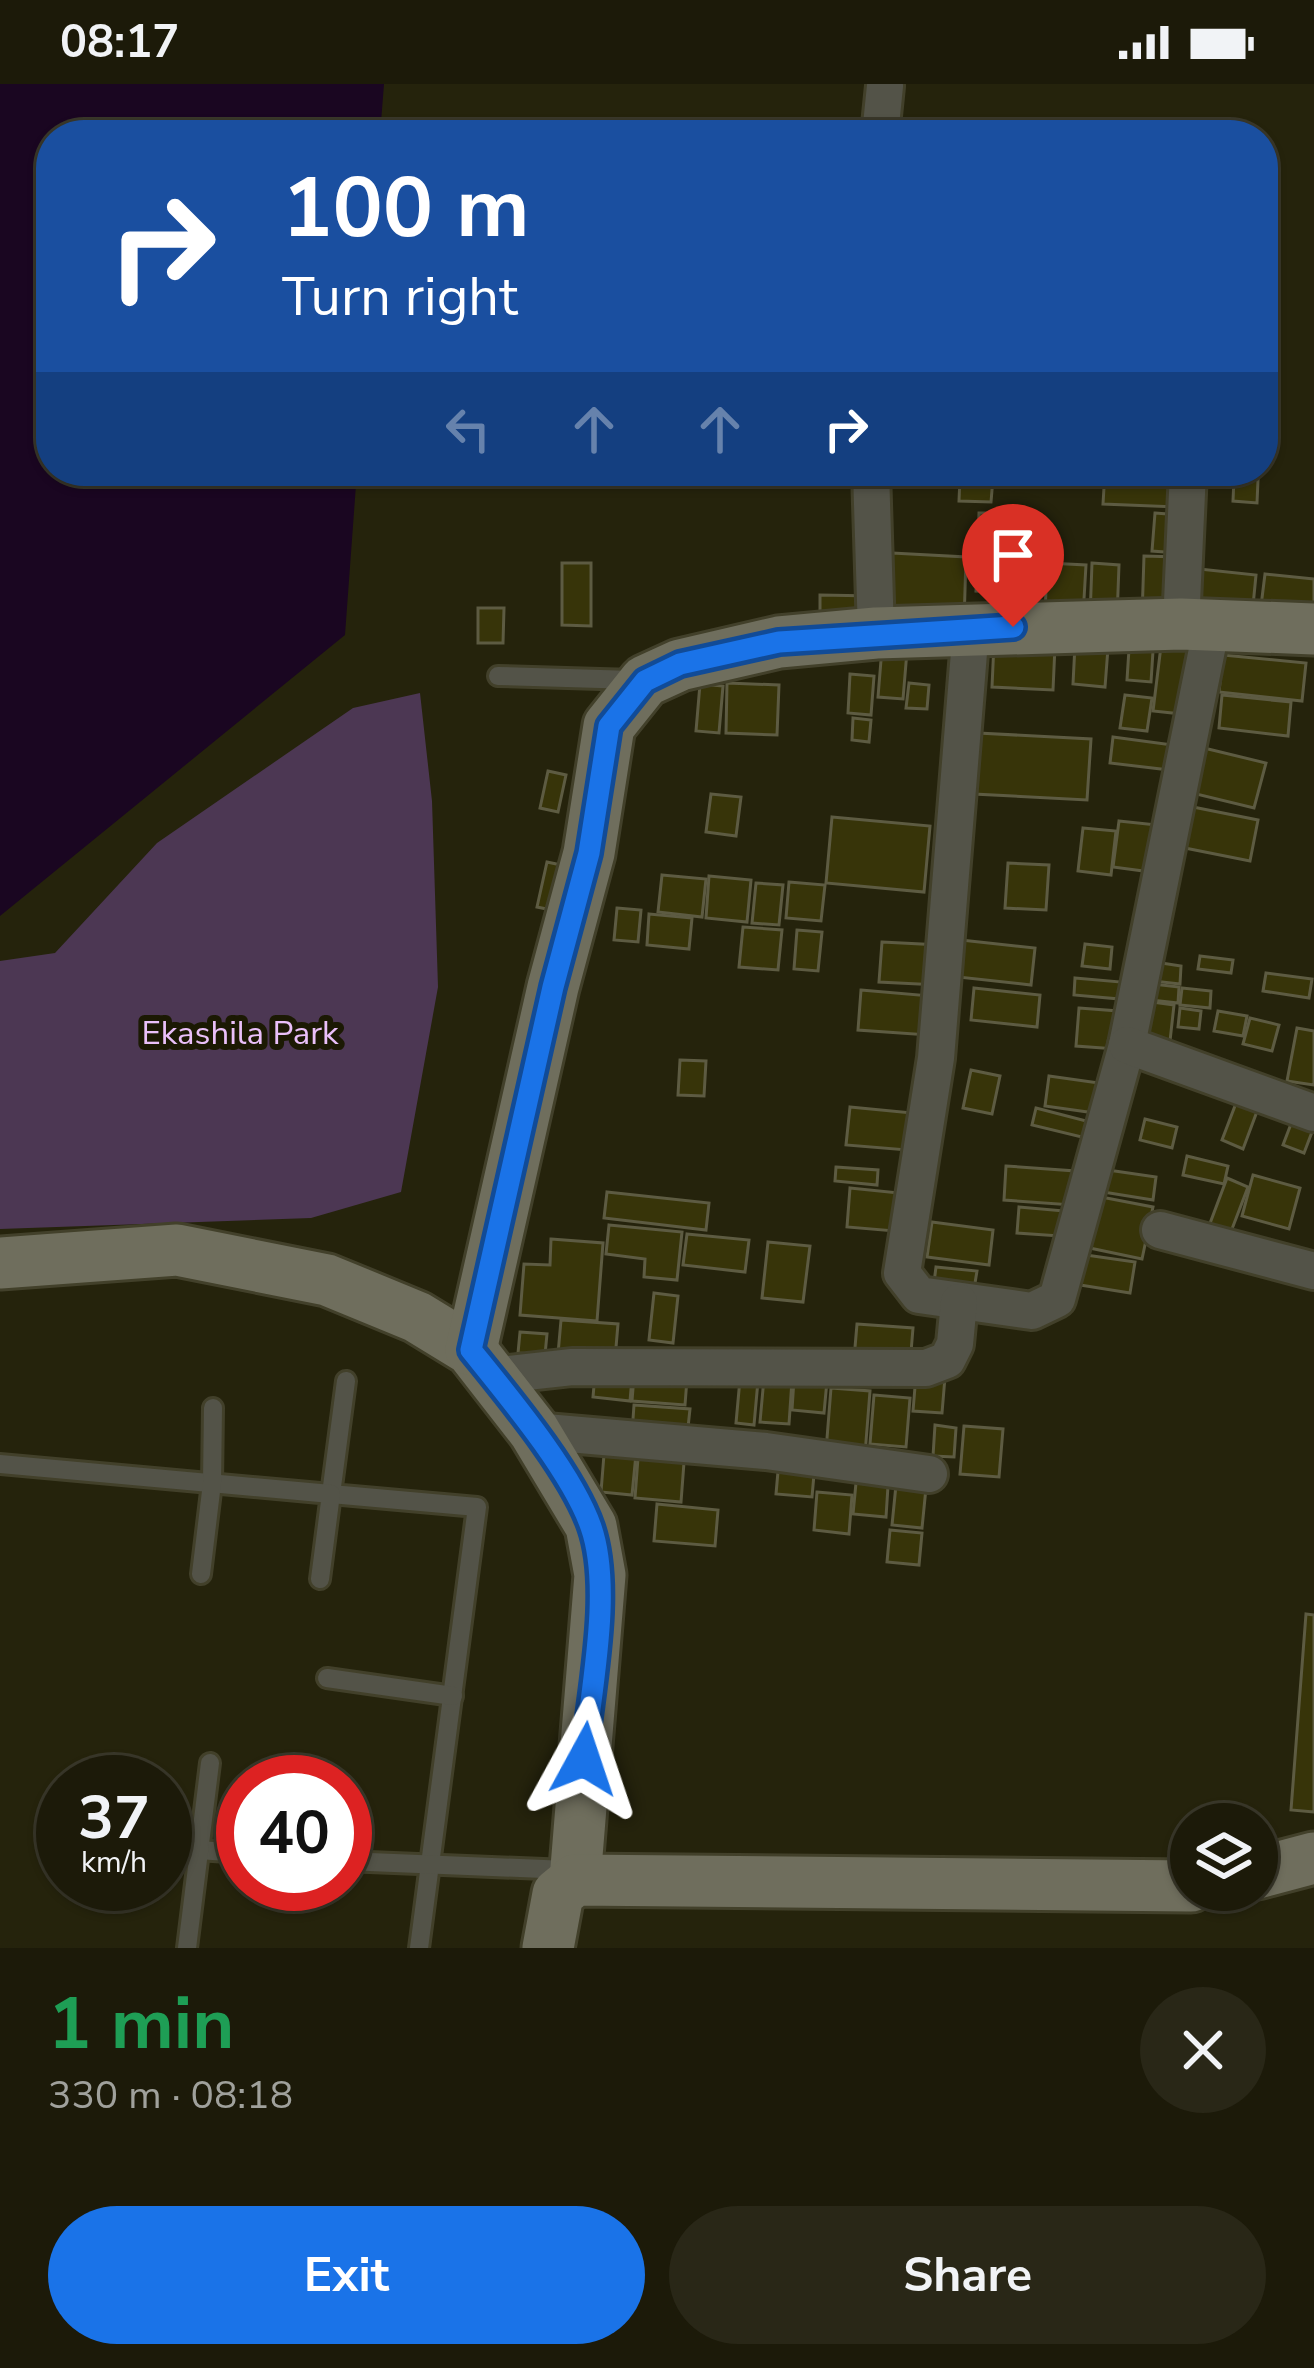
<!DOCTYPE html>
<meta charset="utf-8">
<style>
body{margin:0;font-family:"Nunito Sans",sans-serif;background:#292717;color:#f1f3f6;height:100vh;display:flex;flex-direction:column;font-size:45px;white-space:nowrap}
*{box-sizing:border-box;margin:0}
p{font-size:39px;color:#a0a19c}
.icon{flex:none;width:66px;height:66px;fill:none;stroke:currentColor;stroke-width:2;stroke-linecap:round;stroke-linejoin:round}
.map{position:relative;height:1864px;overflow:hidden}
.drawer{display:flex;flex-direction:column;background:#1c1a09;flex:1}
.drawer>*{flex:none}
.guide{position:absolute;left:36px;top:36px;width:1242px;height:366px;border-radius:48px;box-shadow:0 3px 9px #0004,0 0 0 3px #3a382a;background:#1a4fa0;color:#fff;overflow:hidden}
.buttons{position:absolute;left:1170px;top:1719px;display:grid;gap:24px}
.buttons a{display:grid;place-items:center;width:108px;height:108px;border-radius:50%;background:#1c1a09;box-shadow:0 3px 9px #0004,0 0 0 3px #3a382a;font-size:60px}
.speed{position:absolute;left:36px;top:1671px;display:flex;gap:24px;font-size:60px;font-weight:700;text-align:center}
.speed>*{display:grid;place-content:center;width:156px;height:156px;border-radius:50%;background:#1c1a09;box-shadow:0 3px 9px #0004,0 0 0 3px #3a382a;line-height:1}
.speed small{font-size:30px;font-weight:400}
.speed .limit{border:18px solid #d22;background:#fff;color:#111}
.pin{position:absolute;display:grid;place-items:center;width:102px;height:102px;color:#fff;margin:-123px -51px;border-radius:50% 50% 50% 0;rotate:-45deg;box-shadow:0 0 12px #0007}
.pin .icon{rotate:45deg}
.me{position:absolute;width:132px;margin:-66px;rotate:5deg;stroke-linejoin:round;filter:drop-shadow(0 0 9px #0008)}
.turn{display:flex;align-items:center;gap:42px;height:252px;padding:0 48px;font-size:54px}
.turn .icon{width:156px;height:156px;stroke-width:2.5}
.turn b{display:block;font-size:84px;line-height:102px}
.lanes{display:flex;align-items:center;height:114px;padding:0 48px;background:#0003;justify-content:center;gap:60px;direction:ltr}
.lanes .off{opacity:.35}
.round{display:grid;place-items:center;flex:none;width:126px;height:126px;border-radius:63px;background:#292717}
.headline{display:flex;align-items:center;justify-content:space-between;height:204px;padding:0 48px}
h1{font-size:72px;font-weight:700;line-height:90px;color:#1e9e55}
.cta{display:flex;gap:24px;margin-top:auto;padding:24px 48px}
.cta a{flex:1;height:138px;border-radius:72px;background:#1a73e8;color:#fff;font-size:48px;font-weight:700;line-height:138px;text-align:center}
.cta a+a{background:#292717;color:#f1f3f6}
.status{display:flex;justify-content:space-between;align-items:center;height:84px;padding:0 60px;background:#1c1a09;direction:ltr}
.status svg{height:33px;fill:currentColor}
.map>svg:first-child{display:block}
.green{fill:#4c3753}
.water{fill:#1a0621}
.building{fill:#373409;stroke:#5d5b42;stroke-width:3}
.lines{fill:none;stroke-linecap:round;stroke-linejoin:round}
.lane-casing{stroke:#42402a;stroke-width:24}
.street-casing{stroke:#42402a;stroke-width:42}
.secondary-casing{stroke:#42402a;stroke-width:57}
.lane{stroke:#535348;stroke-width:18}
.street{stroke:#535348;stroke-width:36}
.secondary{stroke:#6f6e5d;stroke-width:51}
.route-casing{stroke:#114b97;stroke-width:30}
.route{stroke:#1a73e8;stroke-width:21}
.labels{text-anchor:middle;stroke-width:12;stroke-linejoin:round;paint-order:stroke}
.park-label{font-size:33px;fill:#eac0f9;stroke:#1b1903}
</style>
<div class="status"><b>08:17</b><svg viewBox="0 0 49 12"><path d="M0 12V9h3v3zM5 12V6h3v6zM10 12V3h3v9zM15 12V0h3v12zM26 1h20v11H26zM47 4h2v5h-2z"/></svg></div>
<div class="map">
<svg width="1314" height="1864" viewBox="0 0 1314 1864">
<rect width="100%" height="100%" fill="#25230c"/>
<!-- green -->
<polygon class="green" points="420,609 432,717 438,903 401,1108 311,1134 0,1145 0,877 55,869 157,759 353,624"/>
<!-- water -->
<polygon class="water" points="0,0 384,0 380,51 51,51 51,387 357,387 345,551 0,832"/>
<!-- building -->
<g class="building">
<polygon points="1105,387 1179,387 1177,423 1103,420"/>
<polygon points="960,393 993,394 991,418 959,417"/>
<polygon points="1234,394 1258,396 1257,419 1233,417"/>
<polygon points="979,429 1000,429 997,508 976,507"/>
<polygon points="1155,429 1180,431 1178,469 1152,467"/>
<polygon points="892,469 966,473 964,539 890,536"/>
<polygon points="1144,472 1177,473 1175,534 1142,533"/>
<polygon points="1004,478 1030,479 1027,527 1002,525"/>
<polygon points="562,479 591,479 591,542 562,541"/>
<polygon points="1047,479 1086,481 1083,532 1045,531"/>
<polygon points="1092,479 1119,481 1117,534 1090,533"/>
<polygon points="1190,484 1256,491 1252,532 1186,525"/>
<polygon points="1265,490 1314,495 1314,535 1260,530"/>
<polygon points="820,511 873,512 873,544 820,544"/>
<polygon points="478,524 504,524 503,559 478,559"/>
<polygon points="994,559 1055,562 1053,606 992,603"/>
<polygon points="1075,561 1108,564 1105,603 1073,600"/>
<polygon points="1161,562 1190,566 1182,630 1153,627"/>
<polygon points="882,564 907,567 903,615 878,613"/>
<polygon points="1129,565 1153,567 1151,598 1127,596"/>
<polygon points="1223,571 1306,579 1302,617 1219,608"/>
<polygon points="850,590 874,592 871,631 848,629"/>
<polygon points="727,599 779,601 777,651 726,649"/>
<polygon points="909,599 929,601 927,625 906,624"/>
<polygon points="700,600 723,602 719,649 696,647"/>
<polygon points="1125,611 1152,614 1147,647 1120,644"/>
<polygon points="1222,611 1291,618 1288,652 1219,644"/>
<polygon points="853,634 871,636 869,658 852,656"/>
<polygon points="978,649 1091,655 1087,716 974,710"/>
<polygon points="1113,653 1180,662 1178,687 1110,679"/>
<polygon points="1204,664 1266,679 1254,724 1192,709"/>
<polygon points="548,687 566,691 558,728 540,724"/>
<polygon points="711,710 741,713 736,752 706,748"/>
<polygon points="1188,722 1258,736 1250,777 1180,763"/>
<polygon points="832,733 930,742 924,808 826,799"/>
<polygon points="1119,737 1157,741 1151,788 1113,783"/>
<polygon points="1083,744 1116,747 1111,791 1078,787"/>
<polygon points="547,778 575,784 566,829 537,823"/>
<polygon points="1008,779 1049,781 1046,826 1005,824"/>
<polygon points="662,791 706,795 702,833 658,828"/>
<polygon points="709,792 751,796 747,838 706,834"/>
<polygon points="789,798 825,801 821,837 786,834"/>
<polygon points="756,799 783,801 779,841 752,839"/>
<polygon points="617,824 641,826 638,858 614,856"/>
<polygon points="649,830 692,834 689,865 647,861"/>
<polygon points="743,843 782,846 778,886 739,883"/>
<polygon points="797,846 822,848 818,887 794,885"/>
<polygon points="961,856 1035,864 1031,901 958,893"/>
<polygon points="882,858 940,861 938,901 879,898"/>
<polygon points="1085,860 1112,863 1110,885 1082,882"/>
<polygon points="1200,872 1233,876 1231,889 1198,885"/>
<polygon points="1155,878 1181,882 1180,900 1153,897"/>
<polygon points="1266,889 1312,895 1309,914 1263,907"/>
<polygon points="1075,894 1121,898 1120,915 1074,911"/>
<polygon points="1153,900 1179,903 1178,919 1151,916"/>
<polygon points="974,904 1040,911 1037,943 971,936"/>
<polygon points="1182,904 1211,907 1210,924 1180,921"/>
<polygon points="861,906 931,912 928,951 858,946"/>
<polygon points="1145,917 1174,921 1170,957 1141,954"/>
<polygon points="1079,924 1118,927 1116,965 1076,962"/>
<polygon points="1180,924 1201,927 1199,945 1178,943"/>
<polygon points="1218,927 1247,932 1243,952 1214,947"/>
<polygon points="1250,934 1279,941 1272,967 1243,960"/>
<polygon points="1297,944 1314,947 1314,1001 1287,997"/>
<polygon points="680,976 706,977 704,1012 678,1011"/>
<polygon points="971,986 1000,992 992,1030 963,1024"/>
<polygon points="1049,992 1106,1000 1102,1030 1045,1022"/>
<polygon points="1238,1014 1259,1022 1243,1065 1222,1056"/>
<polygon points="850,1023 923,1030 919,1067 846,1061"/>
<polygon points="1036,1024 1098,1040 1094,1056 1032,1041"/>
<polygon points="1145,1035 1177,1043 1172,1064 1140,1056"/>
<polygon points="1291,1040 1312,1048 1304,1069 1283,1061"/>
<polygon points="1187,1072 1228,1082 1224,1100 1183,1091"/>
<polygon points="1006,1082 1075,1087 1072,1121 1004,1116"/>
<polygon points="836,1083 878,1086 877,1101 835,1097"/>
<polygon points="1101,1085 1156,1093 1153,1116 1097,1107"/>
<polygon points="1253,1091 1300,1104 1289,1145 1242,1132"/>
<polygon points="1227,1094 1248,1103 1227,1158 1206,1150"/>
<polygon points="850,1104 909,1110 906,1148 847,1143"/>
<polygon points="607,1108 709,1119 706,1146 604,1134"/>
<polygon points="1096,1112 1153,1123 1142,1175 1085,1163"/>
<polygon points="1019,1123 1076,1128 1074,1153 1017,1149"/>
<polygon points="932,1138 993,1146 989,1181 927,1173"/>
<polygon points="609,1141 682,1148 677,1196 644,1193 645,1175 606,1170"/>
<polygon points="687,1150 749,1156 745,1188 683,1181"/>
<polygon points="551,1155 603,1159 597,1237 520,1231 524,1180 550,1181"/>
<polygon points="768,1158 810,1162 803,1218 762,1214"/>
<polygon points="1079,1170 1135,1178 1130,1209 1074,1200"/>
<polygon points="936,1183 977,1187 973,1211 933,1206"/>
<polygon points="654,1209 678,1212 673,1259 649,1256"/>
<polygon points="561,1236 618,1240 615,1275 558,1270"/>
<polygon points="857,1240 913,1244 910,1280 854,1275"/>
<polygon points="520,1248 547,1250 545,1271 518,1269"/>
<polygon points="595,1290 632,1293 630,1317 593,1313"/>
<polygon points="916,1291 945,1293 942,1329 913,1327"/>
<polygon points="634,1292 687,1295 685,1321 632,1317"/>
<polygon points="764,1294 792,1296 789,1340 760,1338"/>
<polygon points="740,1295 758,1297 754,1341 736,1339"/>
<polygon points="794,1295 827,1297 824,1329 792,1326"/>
<polygon points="831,1304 870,1307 865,1370 826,1367"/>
<polygon points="874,1311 910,1314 906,1363 870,1360"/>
<polygon points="634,1321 690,1325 687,1353 632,1349"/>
<polygon points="935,1341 956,1344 954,1373 933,1372"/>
<polygon points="964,1342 1003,1345 999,1393 960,1390"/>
<polygon points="605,1358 637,1360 632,1411 601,1408"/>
<polygon points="639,1361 685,1365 681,1418 635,1414"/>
<polygon points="779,1376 815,1379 812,1413 776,1410"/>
<polygon points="856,1399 888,1402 886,1433 853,1430"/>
<polygon points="896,1401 926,1404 922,1444 892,1441"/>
<polygon points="817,1408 852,1411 849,1450 814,1446"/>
<polygon points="657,1420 718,1426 715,1462 654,1457"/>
<polygon points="890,1446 922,1449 919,1481 887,1478"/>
<polygon points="1306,1530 1314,1531 1314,1728 1291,1726"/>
</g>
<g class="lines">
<!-- lane casing -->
<g class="lane-casing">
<g id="lane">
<polyline points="498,592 634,596"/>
<polyline points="346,1297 331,1410 477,1423 419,1864"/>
<polyline points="0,1380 331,1410 320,1495"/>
<polyline points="201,1490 212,1399 213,1324"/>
<polyline points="327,1594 453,1612"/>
<polyline points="198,1766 243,1769"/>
<polyline points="345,1777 568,1786"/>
<polyline points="187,1864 210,1679"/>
</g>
</g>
<!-- street casing -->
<g class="street-casing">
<g id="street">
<polyline points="880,51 885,2"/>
<polyline points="871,387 876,549"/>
<polyline points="1181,540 1188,387"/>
<polyline points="971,544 936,974 902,1189 919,1211 1032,1227 1057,1215 1127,961 1212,541"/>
<polyline points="1127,961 1314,1029"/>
<polyline points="1160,1146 1314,1187"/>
<polyline points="492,1292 572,1283 926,1284 947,1276 955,1260 959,1218"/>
<polyline points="534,1347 766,1367 929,1390"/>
</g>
</g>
<!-- secondary casing -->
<g class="secondary-casing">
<g id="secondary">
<polyline points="0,1179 177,1166 327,1196 417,1233 471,1266 534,1347 591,1442 600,1491 575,1796"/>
<polyline points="471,1266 553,903 589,769 609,642 645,597 680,581 779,558 876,549 1181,540 1314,545"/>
<polyline points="1257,1789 1314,1774"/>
<polyline points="548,1864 558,1810 575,1796 1191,1802"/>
</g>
</g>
<!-- lane -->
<use href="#lane" class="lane"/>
<!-- street -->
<use href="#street" class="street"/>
<!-- secondary -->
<use href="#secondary" class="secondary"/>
</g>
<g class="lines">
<!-- route casing -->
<g class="route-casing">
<path id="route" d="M584 1675C590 1609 613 1506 591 1443 572 1388 508 1312 471 1266L553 903 589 769 609 642 645 597 680 580 779 558 1013 543"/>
</g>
<!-- route -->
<use href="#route" class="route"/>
</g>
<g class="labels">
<!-- park labels -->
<g class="park-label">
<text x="240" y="960">Ekashila Park</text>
</g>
</g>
</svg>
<div class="buttons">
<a><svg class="icon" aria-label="layers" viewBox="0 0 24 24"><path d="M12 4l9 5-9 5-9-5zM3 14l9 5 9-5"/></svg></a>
</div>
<div class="speed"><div>37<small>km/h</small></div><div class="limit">40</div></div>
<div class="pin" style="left:1013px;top:543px;background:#d93025"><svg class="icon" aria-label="arrive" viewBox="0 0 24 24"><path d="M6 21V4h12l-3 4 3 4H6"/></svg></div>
<svg class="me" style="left:584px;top:1675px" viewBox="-20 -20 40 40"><path d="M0-17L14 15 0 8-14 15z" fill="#1a73e8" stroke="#fff" stroke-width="4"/></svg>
<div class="guide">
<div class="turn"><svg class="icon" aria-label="right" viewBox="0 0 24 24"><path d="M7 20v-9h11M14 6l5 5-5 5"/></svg><div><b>100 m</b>Turn right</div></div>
<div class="lanes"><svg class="icon off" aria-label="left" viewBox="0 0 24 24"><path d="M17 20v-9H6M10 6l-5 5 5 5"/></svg><svg class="icon off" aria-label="ahead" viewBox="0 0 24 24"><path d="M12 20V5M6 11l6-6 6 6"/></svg><svg class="icon off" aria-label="ahead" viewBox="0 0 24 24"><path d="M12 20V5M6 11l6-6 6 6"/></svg><svg class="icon" aria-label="right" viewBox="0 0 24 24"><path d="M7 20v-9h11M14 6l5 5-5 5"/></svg></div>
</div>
</div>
<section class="drawer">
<div class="headline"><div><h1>1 min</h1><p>330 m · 08:18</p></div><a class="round"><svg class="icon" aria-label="close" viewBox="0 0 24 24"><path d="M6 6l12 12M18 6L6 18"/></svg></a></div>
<div class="cta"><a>Exit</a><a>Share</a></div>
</section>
